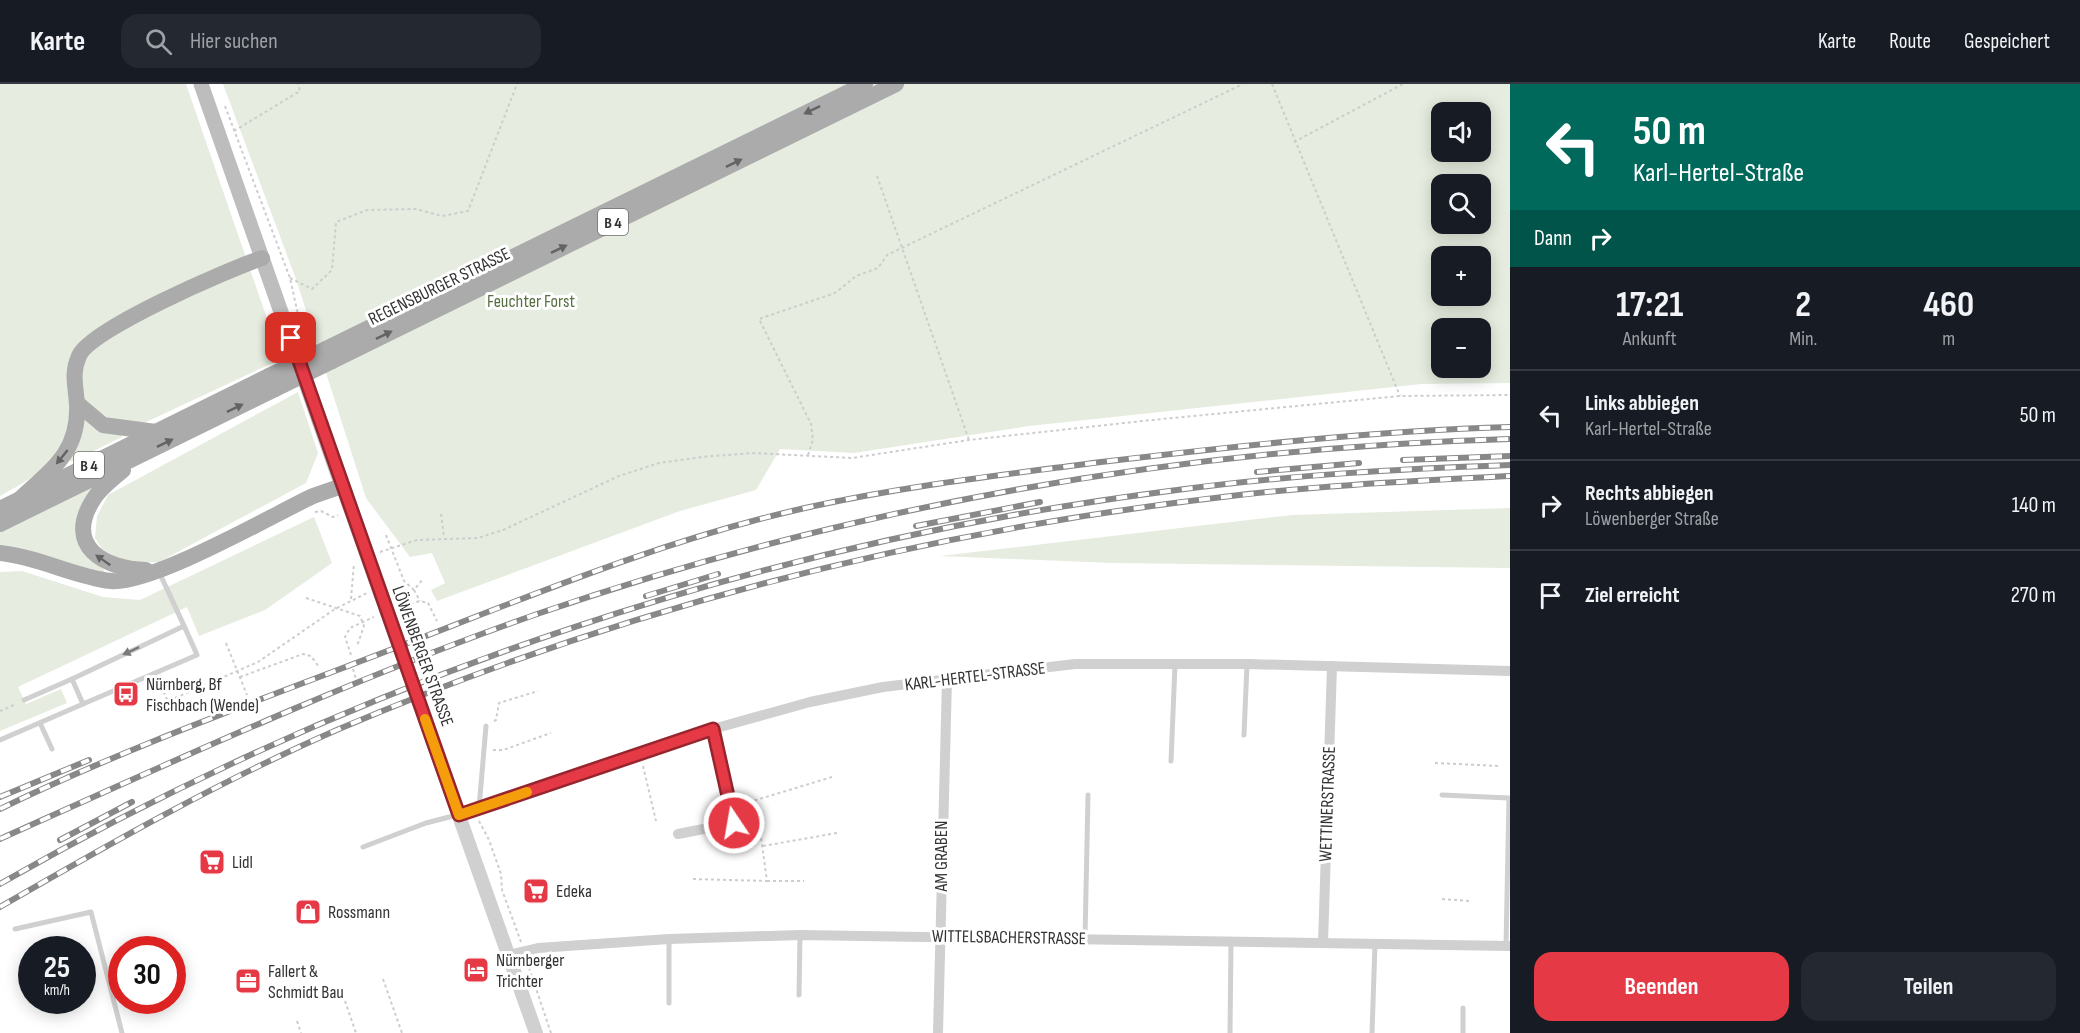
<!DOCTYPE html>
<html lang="de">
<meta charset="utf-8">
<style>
body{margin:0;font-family:"Sofia Sans Condensed",sans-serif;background:#242831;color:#f1f3f6;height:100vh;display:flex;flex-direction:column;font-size:22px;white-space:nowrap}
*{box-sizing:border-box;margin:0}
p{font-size:20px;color:#9ea1a6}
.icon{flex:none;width:33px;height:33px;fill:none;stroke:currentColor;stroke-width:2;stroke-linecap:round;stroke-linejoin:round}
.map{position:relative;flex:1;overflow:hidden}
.drawer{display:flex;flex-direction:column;background:#171b24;width:570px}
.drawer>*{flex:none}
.top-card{background:#00695c;color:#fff;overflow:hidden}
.fabs{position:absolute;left:1431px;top:18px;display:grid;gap:12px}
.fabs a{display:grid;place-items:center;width:60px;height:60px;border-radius:12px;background:#171b24;box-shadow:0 3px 15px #0003;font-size:30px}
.speed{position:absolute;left:18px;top:852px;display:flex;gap:12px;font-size:30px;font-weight:700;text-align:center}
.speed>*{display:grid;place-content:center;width:78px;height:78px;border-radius:50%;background:#171b24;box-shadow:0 3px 15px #0003;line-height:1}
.speed small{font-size:15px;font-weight:400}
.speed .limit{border:9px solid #d22;background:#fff;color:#111}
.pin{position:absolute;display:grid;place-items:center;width:51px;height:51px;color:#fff;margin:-26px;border-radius:12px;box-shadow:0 3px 9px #0006}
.me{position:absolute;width:66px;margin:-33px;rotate:348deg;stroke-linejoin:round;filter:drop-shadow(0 0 4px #0008)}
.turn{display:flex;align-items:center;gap:21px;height:126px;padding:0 24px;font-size:27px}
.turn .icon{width:78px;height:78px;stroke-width:2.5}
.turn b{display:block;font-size:42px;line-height:51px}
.then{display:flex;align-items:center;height:57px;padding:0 24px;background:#0003;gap:12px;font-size:22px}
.eta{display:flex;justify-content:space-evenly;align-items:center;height:102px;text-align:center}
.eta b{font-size:36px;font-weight:700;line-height:42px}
.cta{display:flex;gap:12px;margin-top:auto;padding:12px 24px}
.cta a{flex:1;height:69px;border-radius:18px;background:#e63946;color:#fff;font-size:24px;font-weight:700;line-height:69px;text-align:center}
.cta a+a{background:#242831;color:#f1f3f6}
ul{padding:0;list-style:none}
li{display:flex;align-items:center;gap:18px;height:90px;padding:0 24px;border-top:2px solid #363941}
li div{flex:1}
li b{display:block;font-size:22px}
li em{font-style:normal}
header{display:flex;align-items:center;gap:36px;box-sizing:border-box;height:84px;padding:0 30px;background:#171b24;border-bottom:2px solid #363941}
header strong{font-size:28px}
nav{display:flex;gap:33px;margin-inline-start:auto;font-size:21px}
.search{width:420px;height:54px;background:#242831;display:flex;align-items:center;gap:15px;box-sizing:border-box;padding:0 21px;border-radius:18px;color:#9ea1a6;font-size:22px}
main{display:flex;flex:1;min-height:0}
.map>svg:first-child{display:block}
.green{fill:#e6ecdf;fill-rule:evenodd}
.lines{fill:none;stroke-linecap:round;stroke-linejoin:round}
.path{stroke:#cdcdcd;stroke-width:2;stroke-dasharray:3 3;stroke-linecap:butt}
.service{stroke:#d0d0d0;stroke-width:5}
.minor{stroke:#d0d0d0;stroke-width:10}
.tertiary{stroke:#d0d0d0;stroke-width:14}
.secondary{stroke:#bdbdbd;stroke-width:15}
.primary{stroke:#ababab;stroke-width:16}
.rail-casing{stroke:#888;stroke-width:6}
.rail{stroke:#fff;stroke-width:4;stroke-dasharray:11;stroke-linecap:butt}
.primary-bridge{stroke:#ababab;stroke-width:16}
.oneway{fill:#636363}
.oneway2{fill:#7a7a7a}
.route-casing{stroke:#96252e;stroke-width:15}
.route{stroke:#e63946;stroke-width:10}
.slow{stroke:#f59e0b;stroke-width:10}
.labels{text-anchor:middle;stroke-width:6;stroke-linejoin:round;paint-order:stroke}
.shield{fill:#fff;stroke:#707070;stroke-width:1.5}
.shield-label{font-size:16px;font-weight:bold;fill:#333}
.street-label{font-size:18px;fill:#333;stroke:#fff}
.park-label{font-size:18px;fill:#56703f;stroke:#fff}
.poi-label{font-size:18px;fill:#333;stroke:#fff;text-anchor:start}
</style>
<header>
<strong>Karte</strong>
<div class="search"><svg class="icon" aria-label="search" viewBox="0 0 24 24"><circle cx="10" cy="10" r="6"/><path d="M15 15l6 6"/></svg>Hier suchen</div>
<nav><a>Karte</a><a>Route</a><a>Gespeichert</a></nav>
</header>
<main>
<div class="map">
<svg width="1510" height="949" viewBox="0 0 1510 949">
<rect width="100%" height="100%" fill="#fff"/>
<!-- green -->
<g class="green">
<path d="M0 0H186L281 275 144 339 126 341 92 330 68 283C65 300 69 313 71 329 76 369 30 396 0 412Z"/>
<path d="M223 0H1510V299L1421 300 1029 342 854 369 780 365 756 406 680 427 437 517 431 506 445 499 432 469 410 473 366 414 296 195ZM1442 28H1480V68H1442ZM1442 100H1480V140H1442ZM1442 172H1480V212H1442ZM1442 244H1480V284H1442Z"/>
<polygon points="298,308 318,369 306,399 159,478 123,479 106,471 95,454 97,432 108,411"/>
<polygon points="82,335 122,350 122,353 71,378 69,375"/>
<polygon points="113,393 82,429 105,489 0,464 0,448"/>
<polygon points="1510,424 1510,484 1112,479 940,472 1292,431"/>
<polygon points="314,433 332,479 265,526 199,552 187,523 18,603 26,620 61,605 67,619 0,647 0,488 22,487 103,513 140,516"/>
</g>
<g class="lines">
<!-- path -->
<g class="path">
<polyline points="1272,0 1400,312"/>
<polyline points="225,22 290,194 299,235"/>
<polyline points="234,47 300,7 298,0"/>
<polyline points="1294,58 1403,0"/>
<polyline points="877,92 969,356"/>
<polyline points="290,194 312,205 332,186 336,138 367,126 416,125 442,132 468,127 517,0"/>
<polyline points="808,371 813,356 811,340 759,235 835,209 856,192 878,184 887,171 1243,0"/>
<polyline points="315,428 321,427 333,433 338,431"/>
<polyline points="441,430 444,453"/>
<polyline points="386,451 404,497 414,506 423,495"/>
<polyline points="380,468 417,456 478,454 503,446 619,392 659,379 702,373 752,369 852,374 969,356 1152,336 1400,312 1510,311"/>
<polyline points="414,506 420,517"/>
<polyline points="306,514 360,532 364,542 357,562"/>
<polyline points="351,515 354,479"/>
<polyline points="399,523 420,517 428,519 437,537"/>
<polyline points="226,559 247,611"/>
<polyline points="351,571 345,553 350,544 374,533"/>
<polyline points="353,585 356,595"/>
<polyline points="240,593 303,570 311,572 319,583"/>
<polyline points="158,597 168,617 258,578 335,525 367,509"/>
<polyline points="0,627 16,620"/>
<polyline points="494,637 496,636 499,619 538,607"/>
<polyline points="493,666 503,666 551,649"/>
<polyline points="1435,679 1500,682"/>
<polyline points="643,682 656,737"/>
<polyline points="743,720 832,693"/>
<polyline points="479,737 489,756 501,790 502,806 521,858"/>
<polyline points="763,762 837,749"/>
<polyline points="693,795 767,797 760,746 746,742"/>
<polyline points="767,797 804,797"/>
<polyline points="1442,815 1470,817"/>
<polyline points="527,878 551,949"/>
<polyline points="383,895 402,949"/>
<polyline points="345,917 356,949"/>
<polyline points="297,937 301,949"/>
</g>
<!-- service -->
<g class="service">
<path d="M159 488C172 516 185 543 197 571L83 620 72 595 184 542"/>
<polyline points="24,616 72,595"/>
<polyline points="40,639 52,665"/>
<polyline points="1244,651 1247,580"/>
<polyline points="0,656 83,620"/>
<polyline points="1171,677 1175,581"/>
<polyline points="1442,711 1509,714 1506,862"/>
<polyline points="479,724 486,642"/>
<polyline points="363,763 426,739 457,731"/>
<polyline points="15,845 91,828 122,949"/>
<polyline points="1085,854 1088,711"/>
<polyline points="669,855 669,919"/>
<polyline points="799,911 800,851"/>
<polyline points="1230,949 1231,858"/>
<polyline points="1372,949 1375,860"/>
<polyline points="1463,949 1463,924"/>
</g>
<!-- minor -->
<g class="minor">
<polyline points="459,731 713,645 810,618 883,603 1075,580 1247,580 1510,587"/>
<polyline points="678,750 734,739 713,645"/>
<polyline points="1323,859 1332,582"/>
<polyline points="509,871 538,864 669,855 800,851 1510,862"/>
<polyline points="938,949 947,595"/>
</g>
<!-- tertiary -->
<polyline class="tertiary" points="342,402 536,949"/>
<!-- secondary -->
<polyline class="secondary" points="201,0 342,402"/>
<!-- primary -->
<g class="primary">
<polyline points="326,265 865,0"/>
<polyline points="332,277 896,0"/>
<polyline points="77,319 103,341 156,348"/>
<path d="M123 386C113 395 100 404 93 416 64 462 104 485 146 486"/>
<path d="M21 414C52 385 79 368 77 321 76 302 71 290 79 272 90 245 230 185 262 174"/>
<polyline points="0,425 269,292"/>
<polyline points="0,440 275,305"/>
<path d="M0 469C39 473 75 493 111 497 151 501 271 432 313 412L342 402"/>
</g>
<!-- rail casing -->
<g class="rail-casing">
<g id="rail">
<polyline points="1403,376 1510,372"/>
<polyline points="1257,388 1359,379"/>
<polyline points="916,442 1040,418"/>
<polyline points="646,512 718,490"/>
<polyline points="0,713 89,676"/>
<path d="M0 725C127 663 263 615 395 564 530 512 663 456 805 424 903 402 1002 391 1101 378 1237 362 1373 347 1510 343"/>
<path d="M0 755C178 675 356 593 540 529 852 422 1181 364 1510 355"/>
<polyline points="60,756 132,718"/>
<path d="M0 800C361 593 764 458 1177 406 1288 391 1399 385 1510 381"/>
<path d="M0 823C111 759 222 696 339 645 623 524 925 447 1231 412 1324 401 1417 397 1510 392"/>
</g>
</g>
<!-- rail -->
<use href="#rail" class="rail"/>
<!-- primary-bridge -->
<g class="primary-bridge">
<polyline points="269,292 326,265"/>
<polyline points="275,305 332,277"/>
</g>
</g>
<!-- one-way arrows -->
<defs><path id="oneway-solid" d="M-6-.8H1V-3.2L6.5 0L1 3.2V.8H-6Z" transform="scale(1.5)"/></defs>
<g class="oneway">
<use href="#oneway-solid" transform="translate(812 26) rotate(154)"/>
<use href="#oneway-solid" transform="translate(734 79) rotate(-26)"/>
<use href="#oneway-solid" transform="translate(559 165) rotate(-26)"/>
<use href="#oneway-solid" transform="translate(384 251) rotate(-26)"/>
<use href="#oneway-solid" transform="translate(235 324) rotate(-26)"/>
<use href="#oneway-solid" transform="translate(165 359) rotate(-26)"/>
<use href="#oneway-solid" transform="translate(62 373) rotate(129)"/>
<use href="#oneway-solid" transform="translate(103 476) rotate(-145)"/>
</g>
<use class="oneway2" href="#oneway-solid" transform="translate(131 567) rotate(155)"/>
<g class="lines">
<!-- route casing -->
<g class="route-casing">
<polyline id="route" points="291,254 459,731 713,645 734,739"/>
</g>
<!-- route -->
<use href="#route" class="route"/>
<!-- slow -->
<polyline class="slow" points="425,635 459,731 527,708"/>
</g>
<!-- icons -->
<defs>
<g id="bus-square" transform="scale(1.35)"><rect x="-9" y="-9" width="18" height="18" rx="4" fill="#e63946" stroke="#fff"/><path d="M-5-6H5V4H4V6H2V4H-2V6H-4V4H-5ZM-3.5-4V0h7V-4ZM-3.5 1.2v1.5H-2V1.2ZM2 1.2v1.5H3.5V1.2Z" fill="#fff"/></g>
<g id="supermarket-square" transform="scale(1.35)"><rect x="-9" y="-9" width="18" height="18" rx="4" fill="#e63946" stroke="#fff"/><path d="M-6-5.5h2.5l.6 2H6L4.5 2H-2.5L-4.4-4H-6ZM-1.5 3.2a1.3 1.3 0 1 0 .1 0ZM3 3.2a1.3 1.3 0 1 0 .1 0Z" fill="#fff"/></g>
<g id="shop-square" transform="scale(1.35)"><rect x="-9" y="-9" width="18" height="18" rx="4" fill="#e63946" stroke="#fff"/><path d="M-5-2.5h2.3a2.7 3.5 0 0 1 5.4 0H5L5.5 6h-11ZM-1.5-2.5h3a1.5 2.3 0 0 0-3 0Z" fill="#fff"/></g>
<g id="hotel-square" transform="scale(1.35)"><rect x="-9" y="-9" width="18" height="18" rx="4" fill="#e63946" stroke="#fff"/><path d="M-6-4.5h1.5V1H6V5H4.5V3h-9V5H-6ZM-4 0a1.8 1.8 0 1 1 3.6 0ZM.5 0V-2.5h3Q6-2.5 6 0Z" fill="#fff"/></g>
<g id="office-square" transform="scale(1.35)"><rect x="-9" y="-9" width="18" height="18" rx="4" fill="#e63946" stroke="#fff"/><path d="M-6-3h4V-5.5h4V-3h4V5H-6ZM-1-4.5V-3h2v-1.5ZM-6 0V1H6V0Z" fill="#fff"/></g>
</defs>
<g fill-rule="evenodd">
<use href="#bus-square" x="126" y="610"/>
<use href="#supermarket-square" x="212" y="778"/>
<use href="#supermarket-square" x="536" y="807"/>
<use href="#shop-square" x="308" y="828"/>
<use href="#hotel-square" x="476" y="886"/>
<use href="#office-square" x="248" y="897"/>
</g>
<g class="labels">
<!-- shield labels -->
<g class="shield">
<rect x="598" y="125" width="30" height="26" rx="4.5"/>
<rect x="74" y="368" width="30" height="26" rx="4.5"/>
</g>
<g class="shield-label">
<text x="613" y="144">B 4</text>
<text x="89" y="387">B 4</text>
</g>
<!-- street labels -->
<g class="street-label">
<text transform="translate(439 202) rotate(-26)" y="6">REGENSBURGER STRASSE</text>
<text transform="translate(423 572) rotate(70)" y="6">LÖWENBERGER STRASSE</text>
<text transform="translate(975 592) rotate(-7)" y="6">KARL-HERTEL-STRASSE</text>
<text transform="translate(1327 720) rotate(-88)" y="6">WETTINERSTRASSE</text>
<text transform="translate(941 772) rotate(-90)" y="6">AM GRABEN</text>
<text transform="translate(1009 853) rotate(1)" y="6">WITTELSBACHERSTRASSE</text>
</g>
<!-- park labels -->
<g class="park-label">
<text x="531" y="223">Feuchter Forst</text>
</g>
<!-- poi labels -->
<g class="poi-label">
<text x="146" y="606">Nürnberg, Bf<tspan x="146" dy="21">Fischbach (Wende)</tspan></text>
<text x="232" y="784">Lidl</text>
<text x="556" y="813">Edeka</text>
<text x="328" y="834">Rossmann</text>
<text x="496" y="882">Nürnberger<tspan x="496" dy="21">Trichter</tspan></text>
<text x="268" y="893">Fallert &amp;<tspan x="268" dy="21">Schmidt Bau</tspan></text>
</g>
</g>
</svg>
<div class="fabs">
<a><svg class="icon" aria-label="sound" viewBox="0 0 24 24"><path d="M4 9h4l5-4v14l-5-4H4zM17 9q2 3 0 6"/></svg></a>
<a><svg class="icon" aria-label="search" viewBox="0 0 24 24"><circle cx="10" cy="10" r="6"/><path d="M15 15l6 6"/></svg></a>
<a>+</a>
<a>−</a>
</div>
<div class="speed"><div>25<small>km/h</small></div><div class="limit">30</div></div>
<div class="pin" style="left:291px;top:254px;background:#d93025"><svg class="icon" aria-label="arrive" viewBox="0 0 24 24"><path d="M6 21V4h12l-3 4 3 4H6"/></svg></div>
<svg class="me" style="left:734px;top:739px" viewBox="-20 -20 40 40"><circle r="17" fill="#e63946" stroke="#fff" stroke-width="3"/><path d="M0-11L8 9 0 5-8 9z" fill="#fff"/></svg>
</div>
<section class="drawer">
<div class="top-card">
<div class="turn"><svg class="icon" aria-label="left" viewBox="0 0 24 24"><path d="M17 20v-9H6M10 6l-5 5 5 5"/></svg><div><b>50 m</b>Karl-Hertel-Straße</div></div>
<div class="then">Dann<svg class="icon" aria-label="right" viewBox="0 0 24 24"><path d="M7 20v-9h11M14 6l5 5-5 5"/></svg></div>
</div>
<div class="eta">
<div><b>17:21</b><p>Ankunft</p></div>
<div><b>2</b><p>Min.</p></div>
<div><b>460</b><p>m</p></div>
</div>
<ul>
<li><svg class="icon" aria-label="left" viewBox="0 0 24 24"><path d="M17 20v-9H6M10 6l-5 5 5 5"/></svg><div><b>Links abbiegen</b><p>Karl-Hertel-Straße</p></div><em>50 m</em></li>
<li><svg class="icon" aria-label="right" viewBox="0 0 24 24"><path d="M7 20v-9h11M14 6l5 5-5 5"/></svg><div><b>Rechts abbiegen</b><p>Löwenberger Straße</p></div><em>140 m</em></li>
<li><svg class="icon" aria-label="arrive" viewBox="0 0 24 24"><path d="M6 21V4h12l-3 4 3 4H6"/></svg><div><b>Ziel erreicht</b></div><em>270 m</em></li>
</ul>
<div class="cta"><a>Beenden</a><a>Teilen</a></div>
</section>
</main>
